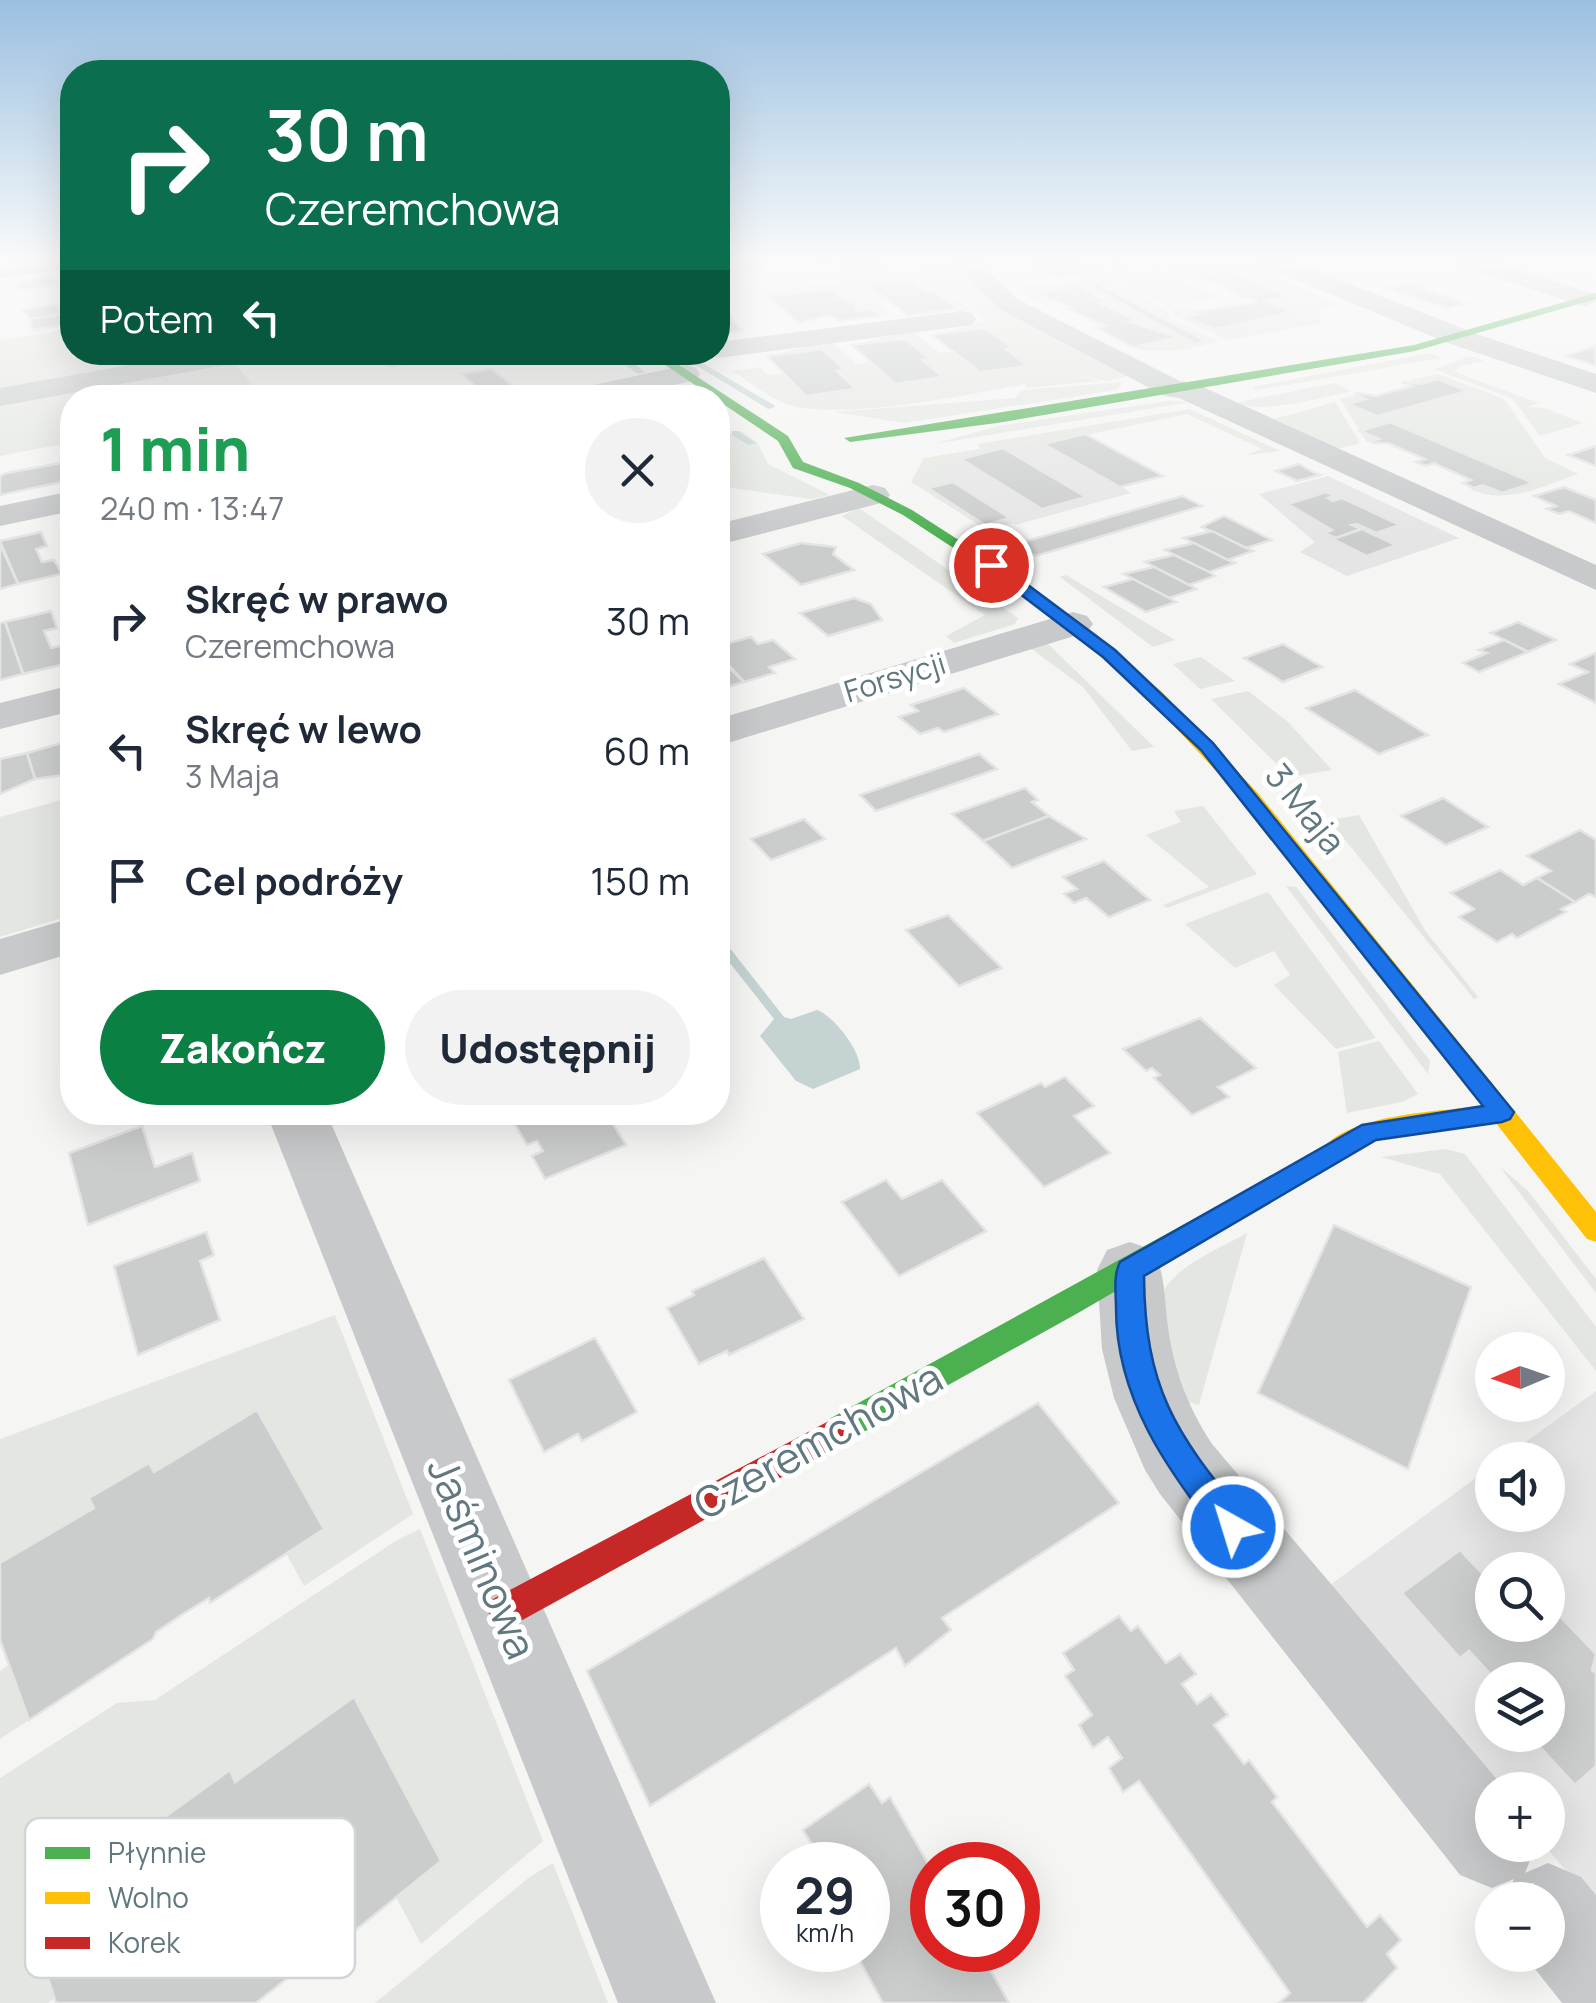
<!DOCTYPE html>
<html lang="pl">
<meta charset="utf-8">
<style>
body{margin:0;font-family:Manrope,sans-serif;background:#f2f2f3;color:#1f2937;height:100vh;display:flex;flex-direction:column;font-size:38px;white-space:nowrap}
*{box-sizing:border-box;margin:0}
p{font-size:32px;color:#747a83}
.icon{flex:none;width:55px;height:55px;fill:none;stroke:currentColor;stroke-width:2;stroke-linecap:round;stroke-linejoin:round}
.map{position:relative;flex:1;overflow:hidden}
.sheet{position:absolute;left:60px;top:385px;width:670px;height:740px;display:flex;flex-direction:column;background:#fff;border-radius:40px;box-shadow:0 10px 40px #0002}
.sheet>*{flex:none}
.top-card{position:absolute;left:60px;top:60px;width:670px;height:305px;border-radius:40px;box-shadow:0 10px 40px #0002;background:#0b6e4f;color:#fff;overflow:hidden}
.needle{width:65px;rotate:268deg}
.controls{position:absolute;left:1475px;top:1332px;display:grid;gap:20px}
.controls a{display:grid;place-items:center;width:90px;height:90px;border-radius:50%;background:#fff;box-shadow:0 10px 40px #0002;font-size:50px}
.speed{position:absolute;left:760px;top:1842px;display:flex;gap:20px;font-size:50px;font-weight:700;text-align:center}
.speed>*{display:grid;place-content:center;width:130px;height:130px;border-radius:50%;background:#fff;box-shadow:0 10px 40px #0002;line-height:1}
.speed small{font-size:25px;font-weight:400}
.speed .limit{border:15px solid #d22;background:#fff;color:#111}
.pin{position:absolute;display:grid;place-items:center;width:85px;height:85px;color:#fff;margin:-42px;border:5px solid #fff;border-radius:50%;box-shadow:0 2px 10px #0007}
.me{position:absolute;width:110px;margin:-55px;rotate:321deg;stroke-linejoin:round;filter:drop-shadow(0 0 8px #0008)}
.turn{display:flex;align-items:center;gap:35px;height:210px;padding:0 40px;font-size:45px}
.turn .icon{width:130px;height:130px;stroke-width:2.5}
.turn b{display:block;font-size:70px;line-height:85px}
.then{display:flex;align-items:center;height:95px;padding:0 40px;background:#0003;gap:20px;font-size:38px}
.round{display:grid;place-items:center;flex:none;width:105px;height:105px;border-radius:52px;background:#f2f2f3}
.overview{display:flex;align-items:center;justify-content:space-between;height:170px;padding:0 40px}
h1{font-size:60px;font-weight:800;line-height:75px;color:#1e9e55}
.action{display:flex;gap:20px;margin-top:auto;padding:20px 40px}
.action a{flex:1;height:115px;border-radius:60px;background:#0b8043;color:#fff;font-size:40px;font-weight:800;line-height:115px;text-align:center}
.action a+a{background:#f2f2f3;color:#1f2937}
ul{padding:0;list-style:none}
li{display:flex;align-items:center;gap:30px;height:130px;padding:0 40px}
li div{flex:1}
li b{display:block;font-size:38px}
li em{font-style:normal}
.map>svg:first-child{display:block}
.built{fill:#e4e5e4;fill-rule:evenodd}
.green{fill:#e4e7e1}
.water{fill:#c6d3d3}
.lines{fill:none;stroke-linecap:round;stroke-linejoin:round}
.stream{fill:#c6d3d3;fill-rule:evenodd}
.building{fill:#cbcdcd;stroke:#e4e4e4;stroke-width:2.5}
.street{fill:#c7c9ca;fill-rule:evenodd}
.fast{fill:#4caf50;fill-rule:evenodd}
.slow{fill:#ffc107;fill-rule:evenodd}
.jam{fill:#c62828;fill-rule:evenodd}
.route{fill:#1a73e8;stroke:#114b97;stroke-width:2.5}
.labels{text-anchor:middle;stroke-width:10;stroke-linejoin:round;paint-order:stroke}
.far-street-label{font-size:30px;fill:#61787e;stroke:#fff}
.street-label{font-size:35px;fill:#61787e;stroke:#fff}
.near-street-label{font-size:42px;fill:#61787e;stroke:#fff}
.key{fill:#fff;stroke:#d0d6d8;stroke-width:2.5}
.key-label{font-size:28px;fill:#61787e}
</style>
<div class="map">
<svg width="1596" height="2003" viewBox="0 0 1596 2003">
<rect width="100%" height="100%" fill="#f5f5f4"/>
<!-- built -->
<g class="built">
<polygon points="1085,433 1164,476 1122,487 1131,493 1015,525 1010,518 985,525 927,488 951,482 929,466 1036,440 1044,444"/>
<polygon points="1328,476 1459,538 1347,576 1300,552 1315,542 1259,494"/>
<path d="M1596 1391V1906L1544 1845H1548V1790H1498L1326 1588 1492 1466V1515H1548V1460H1501ZM1492 1570H1548V1625H1492ZM1492 1680H1548V1735H1492Z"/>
</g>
<!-- green -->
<g class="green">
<path d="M946 260H955L1137 374 1107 381 1077 375 1100 381 1025 388 1026 384C965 395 851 419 793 406 773 401 750 382 732 371L760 367 768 375 783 373 806 396 855 389 838 372 845 369 823 349 783 352 831 341 856 364 870 362 894 384 943 377 923 360 930 358 905 338 868 341 912 331 940 353 953 351 981 372 1026 366 1006 349 1012 347 986 328 951 331 987 320 979 313 958 314 978 311 959 297V287L955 297 973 310 924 314 958 308 909 279 868 284 889 301 877 302 890 315 880 316 871 309 858 310 829 289 769 296 764 292 953 267Z"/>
<polygon points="1214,260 1235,260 1337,304 1319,309 1321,323 1228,340 1176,317 1172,309 1190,306 1197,314 1183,317 1217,329 1289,311 1265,301 1285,296 1229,270 1194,273 1204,279 1195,283 1161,269"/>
<polygon points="1157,270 1218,297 1217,298 1166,306 1108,278"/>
<path d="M1103 278 1166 309 1170 318 1218 341C1186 352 1148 356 1116 343L1133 347 1176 337 1130 322 1127 313 1099 303 1105 301 1078 285 1037 292 1054 302C1039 304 1031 302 1020 292L1028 285Z"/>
<polygon points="72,329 72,352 234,353 0,394 0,340"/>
<polygon points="1430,353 1441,358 1258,390 1252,387"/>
<polygon points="1470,356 1485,361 1461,366 1455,372 1538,403 1528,407 1544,408 1583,423 1540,436 1513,399 1434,369"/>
<polygon points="232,359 262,397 72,398 72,442 0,456 0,402"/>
<path d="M1438 374 1504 399 1545 458 1578 474C1543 486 1506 506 1470 489L1483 485 1502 493 1532 483 1390 422 1361 430 1378 439 1367 442 1340 399 1356 395 1366 399 1349 404 1377 416 1467 391 1438 379 1420 384 1410 380Z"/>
<polygon points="1124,382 1116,390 905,423 834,412 1015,398 1022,390"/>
<path d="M1334 383 1351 391C1321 398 1262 414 1235 403Z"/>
<polygon points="1169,401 1191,402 934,444 998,426"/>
<polygon points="1335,402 1360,443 1338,449 1274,419"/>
<polygon points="1190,409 1280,451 1246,455 1262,449 1187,414 1043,444 1035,440 930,466 952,481 929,489 984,525 1010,518 1016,522 990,532 911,482 924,458 980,449 978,444"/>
<polygon points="741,431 757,442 768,464 830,495 811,499 718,486 718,437"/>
<polygon points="859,508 1018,618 1015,624 954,643 946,636 985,615 842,516"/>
<polygon points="1066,575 1175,640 1153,647 1060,577"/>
<polygon points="1046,642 1154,747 1132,751 1083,687 1029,647"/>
<polygon points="1201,657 1235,681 1200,689 1173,664"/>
<polygon points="1248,691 1288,722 1332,770 1290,777 1211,699"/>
<polygon points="72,797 72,915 0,937 0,817"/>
<polygon points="1203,806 1257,874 1167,908 1163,905 1209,887 1146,835 1181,822 1174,811"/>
<polygon points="1359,815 1426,932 1478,997 1474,999 1329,820"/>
<polygon points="1286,886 1296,887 1430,1061 1428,1074"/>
<polygon points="1268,892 1376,1038 1336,1049 1274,985 1290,975 1274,951 1235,968 1185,924"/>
<polygon points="1379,1041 1418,1094 1402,1102 1347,1113 1338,1052"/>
<polygon points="1446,1149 1465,1154 1596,1327 1596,1371 1440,1174 1381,1157"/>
<polygon points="1500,1167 1528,1191 1596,1279 1596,1293"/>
<path d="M1247 1233 1199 1405 1175 1399C1171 1376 1154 1327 1158 1306 1164 1269 1218 1250 1247 1233Z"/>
<polygon points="335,1315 413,1514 304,1586 286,1553 324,1528 257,1411 154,1472 148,1463 89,1498 94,1508 0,1563 0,1439"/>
<polygon points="420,1529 543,1841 421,1944 396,1897 235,1782 230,1770 162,1819 166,1831 55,1998 48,2003 0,2003 0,1778 117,1703 155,1700 397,1540"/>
<polygon points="9,1665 29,1720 0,1739 0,1671"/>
<polygon points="553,1863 608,2003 375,2003 531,1876"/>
</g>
<!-- water -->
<path class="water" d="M718 933 784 1017 791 1019 817 1010C834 1016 861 1051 860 1069L813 1089 796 1081 760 1036 774 1019 718 948Z"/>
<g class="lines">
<!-- stream -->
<g class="stream">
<polygon points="1106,260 1114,260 1131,272 1126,273"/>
<polygon points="1105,280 1110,281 1100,286 1203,341 1196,343 1092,286"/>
<polygon points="608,352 617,352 645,372 638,374"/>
<polygon points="692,357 774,405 775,407 768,409 689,361"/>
<polygon points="661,383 664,383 684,398 674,398 660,388 648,390 644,388"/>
<polygon points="718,419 726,423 726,427 718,425"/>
<polygon points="732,431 738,431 756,443 749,445 732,435"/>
</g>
</g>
<!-- building -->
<g class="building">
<polygon points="814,260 876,260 887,268 853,272 839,262 818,264"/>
<polygon points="1034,260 1072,260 1100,270 1059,278 1029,262"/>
<polygon points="755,261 765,263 762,267 765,269 725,274 718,268 718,264"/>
<polygon points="1228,270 1287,297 1265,301 1291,312 1216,329 1182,317 1197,314 1193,312 1259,302 1230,293 1235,292 1192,274"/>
<polygon points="53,276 59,285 19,290 14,282"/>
<polygon points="909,279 927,292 934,291 959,309 907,315 867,284"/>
<polygon points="1415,283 1424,286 1419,287 1467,304 1447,308 1385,288"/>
<polygon points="1078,285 1106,302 1099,303 1137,320 1130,322 1178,337 1133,347 1097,328 1105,326 1068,309 1075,308 1035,293"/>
<polygon points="829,289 858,307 854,308 857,311 871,309 880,316 839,321 830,315 799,323 768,296"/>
<polygon points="56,304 64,314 30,319 22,310"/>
<polygon points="728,312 742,331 718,334 718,314"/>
<polygon points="64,314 68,324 33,330 30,319"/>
<polygon points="985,328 1013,348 1006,349 1028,366 980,372 932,335"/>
<polygon points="905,339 930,359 923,360 943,377 895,384 852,345"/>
<polygon points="1595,346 1596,366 1565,356"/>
<polygon points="822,349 845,370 837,371 856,389 806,396 767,356"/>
<polygon points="367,352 432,352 435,355 392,367 382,357 374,359"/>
<polygon points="491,369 503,378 519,392 489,398 462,374"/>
<polygon points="1438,379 1468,391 1377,416 1348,404 1366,399 1356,394 1359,393 1375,396 1412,386 1402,382 1421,384"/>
<polygon points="1390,422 1533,483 1502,493 1483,485 1474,488 1463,483 1471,480 1434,463 1426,466 1416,462 1425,459 1388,443 1374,443 1370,441 1379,439 1360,431"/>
<polygon points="1085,434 1163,476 1120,487 1044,444"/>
<polygon points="1596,446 1596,466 1568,455 1581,451"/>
<polygon points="1003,448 1086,497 1042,509 961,459"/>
<polygon points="72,461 72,480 0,495 0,476 6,473"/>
<polygon points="1299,464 1313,472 1320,475 1297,481 1276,471"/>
<polygon points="953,482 1010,518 985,525 928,488"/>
<polygon points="1564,487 1596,500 1596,523 1569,511 1559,514 1547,509 1556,506 1534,496"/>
<polygon points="1326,492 1334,496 1328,498 1333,501 1342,498 1400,525 1376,533 1357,524 1352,525 1361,529 1336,538 1324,533 1332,530 1288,504"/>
<polygon points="1182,496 1202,506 1036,556 1016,544"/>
<polygon points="1224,516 1254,531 1271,540 1246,548 1202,527"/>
<polygon points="1362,529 1396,545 1367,556 1333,539"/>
<polygon points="1212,531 1246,548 1253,551 1228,560 1184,538"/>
<polygon points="41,532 47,546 36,549 42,562 54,560 62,574 18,584 0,541"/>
<polygon points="801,543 836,547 833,554 854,570 801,585 763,554"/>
<polygon points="1194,543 1228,560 1235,563 1209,572 1165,550"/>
<polygon points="0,544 18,584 0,589"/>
<polygon points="1174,555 1209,572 1215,576 1189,585 1145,562"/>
<polygon points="1154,567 1189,585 1196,589 1169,598 1124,574"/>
<polygon points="1133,579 1169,598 1176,602 1146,612 1104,587"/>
<polygon points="854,598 871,604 882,620 828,636 800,613"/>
<polygon points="51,611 57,628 44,631 51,648 64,645 70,663 23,674 5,622"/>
<polygon points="5,622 23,674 0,680 0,623"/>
<polygon points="1518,622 1556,640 1528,652 1491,633"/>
<polygon points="751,637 758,644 773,640 795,659 769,667 775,673 744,682 718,653 724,651 721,649 728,647 726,644"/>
<polygon points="1504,640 1528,652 1479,672 1463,663 1487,653 1479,650"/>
<polygon points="1283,644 1322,667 1283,682 1244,658"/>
<polygon points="1596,653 1596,703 1559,684 1588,672 1570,664"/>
<polygon points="718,657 744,682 718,690"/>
<polygon points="964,688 998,714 944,732 938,728 920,734 899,717 918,711 911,705"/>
<polygon points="1355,690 1428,735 1379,754 1306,708"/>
<polygon points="72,740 72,774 35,779 27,753"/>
<polygon points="27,753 35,779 0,794 0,759"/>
<polygon points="979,754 997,769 876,811 860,795"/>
<polygon points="1025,788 1038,800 1032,802 1049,816 983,841 952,814"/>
<polygon points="1443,798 1488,827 1446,845 1401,816"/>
<polygon points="1049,816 1086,839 1012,868 983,841"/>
<polygon points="804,819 825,839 771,860 751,839"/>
<polygon points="1580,830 1596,840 1596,897 1589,894 1575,902 1537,878 1551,871 1527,856"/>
<polygon points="1104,861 1118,873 1150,900 1109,917 1086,898 1074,903 1064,894 1077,889 1063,877"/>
<polygon points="1500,870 1523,885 1537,878 1575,902 1561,909 1566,912 1517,938 1512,934 1497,942 1459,917 1474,909 1451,893"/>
<polygon points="948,915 1002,968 959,986 906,930"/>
<polygon points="1200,1018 1256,1068 1218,1087 1229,1097 1192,1115 1154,1078 1160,1075 1152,1068 1146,1071 1123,1049"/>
<polygon points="1065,1077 1094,1106 1074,1116 1110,1153 1044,1187 977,1113 1041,1083 1045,1087"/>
<polygon points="508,1112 606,1112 626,1145 545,1179 532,1156 543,1151 537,1141 527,1145"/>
<polygon points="142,1126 155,1167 192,1153 200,1181 88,1225 69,1153"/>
<polygon points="886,1180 902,1199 942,1180 986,1231 899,1276 842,1202"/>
<polygon points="1334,1225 1471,1287 1408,1469 1258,1393"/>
<polygon points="206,1232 214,1255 200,1261 220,1320 138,1355 114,1266"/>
<polygon points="764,1258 804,1319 729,1355 727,1351 699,1364 667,1308 694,1295 692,1291"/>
<polygon points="595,1338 637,1412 582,1441 578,1434 544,1452 509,1380"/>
<polygon points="1038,1403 1119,1503 942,1618 951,1630 905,1666 896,1648 650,1806 587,1671"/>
<polygon points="257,1410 324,1529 210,1603 209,1598 183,1614 156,1632 153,1639 29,1720 0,1640 0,1563 94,1508 89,1498 149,1463 154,1472"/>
<polygon points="1460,1550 1492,1584 1492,1625 1548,1625 1548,1604 1596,1654 1592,1670 1596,1673 1596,1766 1575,1785 1529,1735 1548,1735 1548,1680 1496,1680 1469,1651 1460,1658 1402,1593"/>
<polygon points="1119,1616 1131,1631 1138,1626 1166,1663 1180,1654 1196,1674 1182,1684 1197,1704 1211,1694 1228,1715 1214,1725 1244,1764 1249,1760 1277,1797 1272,1802 1367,1927 1380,1915 1401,1940 1387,1954 1397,1968 1363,2003 1279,2003 1290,1993 1139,1781 1123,1792 1109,1768 1122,1758 1108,1737 1093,1748 1079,1725 1092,1715 1065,1676 1074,1670 1063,1653"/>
<polygon points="354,1697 441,1861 310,1967 308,1962 256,2003 56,2003 32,1928 166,1831 162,1819 230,1770 235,1782"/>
<polygon points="869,1784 882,1803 890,1797 932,1871 932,1950 979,1950 1009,2003 883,2003 854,1950 868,1950 868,1865 811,1865 807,1857 815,1849 803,1830"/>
</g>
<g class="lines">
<!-- street -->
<g class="street">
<polygon points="29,260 72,260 72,268 0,279 0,265"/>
<polygon points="951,260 977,260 1019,300 1180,381 1194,383 1596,565 1596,590 1179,398 1165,396 1001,310"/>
<polygon points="1256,260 1290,260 1474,333 1596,374 1596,393 1448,343 1260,265"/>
<polygon points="1452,260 1489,260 1594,294 1596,301 1585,307 1576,304 1456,265"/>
<polygon points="963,311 972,313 976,319 972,325 718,358 706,352 718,352 718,342"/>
<polygon points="203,352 266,352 253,360 0,406 0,388"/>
<polygon points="686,365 696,368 700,374 696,380 616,398 558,398 562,392"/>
<polygon points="873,485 885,488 890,495 885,502 718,545 718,524"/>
<polygon points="72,491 72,511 0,526 0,506"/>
<polygon points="1073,612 1087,616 1093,624 1087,632 718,746 718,719"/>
<polygon points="72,685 72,711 0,729 0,703"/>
<polygon points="72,918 72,953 0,975 0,939"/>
<polygon points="266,1112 326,1112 716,2003 618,2003"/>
<path d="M1130 1242 1153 1250C1166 1275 1164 1300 1168 1327 1174 1371 1188 1407 1212 1444L1506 1790H1492V1845H1536L1525 1873 1548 1863 1581 1877 1596 1895V2003H1562L1524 1955H1548V1900H1506L1514 1879 1492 1888 1460 1875 1160 1494 1145 1470 1114 1398 1102 1349 1097 1270 1107 1250Z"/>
</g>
<!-- fast -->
<g class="fast">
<polygon points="1596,293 1596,299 1415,351 997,423 850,442 844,438 1414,345"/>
<polygon points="646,352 659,352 788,436 803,462 859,483 912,510 1013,575 1091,633 1077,636 978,564 903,515 850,488 793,468 778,441"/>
<polygon points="1334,1142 1343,1145 1347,1152 1343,1159 1078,1313 853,1438 842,1442 831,1438 827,1428 831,1418"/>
</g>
<!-- slow -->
<path class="slow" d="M1083 628 1161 691 1257 792 1596 1212V1242L1587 1239 1495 1122C1462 1127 1406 1129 1376 1140 1358 1146 1345 1165 1325 1159L1321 1152C1343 1114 1442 1111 1483 1106L1243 800 1149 699 1077 636V630Z"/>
<!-- jam -->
<polygon class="jam" points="842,1414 853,1418 857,1428 853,1438 517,1623 505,1628 493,1623 488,1611 493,1599"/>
</g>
<!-- sky -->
<linearGradient id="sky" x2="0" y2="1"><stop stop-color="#9ac0e0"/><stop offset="0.48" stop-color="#fafafa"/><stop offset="1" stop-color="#fafafa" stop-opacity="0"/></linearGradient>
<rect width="1596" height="541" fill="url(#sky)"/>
<!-- route -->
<path class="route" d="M986 562H997L1115 650 1213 743 1514 1112 1510 1119 1502 1122 1376 1140 1144 1276C1145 1387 1174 1432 1244 1516L1249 1527 1244 1538 1233 1542 1221 1538C1167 1470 1116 1398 1116 1308 1116 1293 1113 1276 1120 1262L1362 1125 1483 1106 1201 750 1103 657 986 568Z"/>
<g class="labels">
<!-- far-street labels -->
<g class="far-street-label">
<text transform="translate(895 678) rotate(-17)" y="10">Forsycji</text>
</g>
<!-- street labels -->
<g class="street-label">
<text transform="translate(1305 809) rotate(51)" y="12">3 Maja</text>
</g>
<!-- near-street labels -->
<g class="near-street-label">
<text transform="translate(818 1441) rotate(-29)" y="15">Czeremchowa</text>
<text transform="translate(482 1558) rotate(67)" y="15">Jaśminowa</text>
</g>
</g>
<!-- legend -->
<rect x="25" y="1818" width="330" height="160" rx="15" class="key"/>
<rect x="45" y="1847" width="45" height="12" fill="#4caf50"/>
<rect x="45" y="1892" width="45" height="12" fill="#ffc107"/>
<rect x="45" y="1937" width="45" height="12" fill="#c62828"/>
<g class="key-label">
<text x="108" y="1863">Płynnie</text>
<text x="108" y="1908">Wolno</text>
<text x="108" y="1953">Korek</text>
</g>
</svg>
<div class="controls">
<a><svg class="needle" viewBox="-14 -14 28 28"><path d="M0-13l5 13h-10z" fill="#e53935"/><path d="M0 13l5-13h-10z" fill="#747a83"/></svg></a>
<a><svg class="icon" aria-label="sound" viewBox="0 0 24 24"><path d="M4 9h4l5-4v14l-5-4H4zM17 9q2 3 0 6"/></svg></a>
<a><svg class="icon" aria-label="search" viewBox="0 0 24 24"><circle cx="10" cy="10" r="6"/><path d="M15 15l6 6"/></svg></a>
<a><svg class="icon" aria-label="layers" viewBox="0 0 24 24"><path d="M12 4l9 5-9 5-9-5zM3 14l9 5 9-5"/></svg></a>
<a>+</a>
<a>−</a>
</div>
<div class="speed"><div>29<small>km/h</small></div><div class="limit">30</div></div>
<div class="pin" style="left:991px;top:565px;background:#d93025"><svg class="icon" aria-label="arrive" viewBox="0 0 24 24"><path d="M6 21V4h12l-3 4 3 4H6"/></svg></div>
<svg class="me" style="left:1233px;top:1527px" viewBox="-20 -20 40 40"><circle r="17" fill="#1a73e8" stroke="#fff" stroke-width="3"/><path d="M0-11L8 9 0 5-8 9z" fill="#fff"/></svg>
<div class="top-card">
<div class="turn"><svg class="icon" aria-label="right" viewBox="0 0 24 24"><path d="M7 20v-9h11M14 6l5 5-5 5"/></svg><div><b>30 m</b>Czeremchowa</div></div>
<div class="then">Potem<svg class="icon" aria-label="left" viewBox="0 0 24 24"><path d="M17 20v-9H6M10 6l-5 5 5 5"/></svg></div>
</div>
<section class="sheet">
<div class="overview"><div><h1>1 min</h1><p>240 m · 13:47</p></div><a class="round"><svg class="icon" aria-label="close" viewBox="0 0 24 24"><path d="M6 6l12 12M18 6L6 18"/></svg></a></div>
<ul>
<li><svg class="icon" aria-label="right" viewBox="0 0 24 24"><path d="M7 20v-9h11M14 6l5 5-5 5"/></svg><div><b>Skręć w prawo</b><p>Czeremchowa</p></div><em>30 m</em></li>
<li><svg class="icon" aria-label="left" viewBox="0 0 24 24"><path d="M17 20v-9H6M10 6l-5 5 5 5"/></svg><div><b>Skręć w lewo</b><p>3 Maja</p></div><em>60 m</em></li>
<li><svg class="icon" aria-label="arrive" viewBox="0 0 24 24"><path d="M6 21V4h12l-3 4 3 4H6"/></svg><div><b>Cel podróży</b></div><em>150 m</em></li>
</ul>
<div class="action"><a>Zakończ</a><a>Udostępnij</a></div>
</section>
</div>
